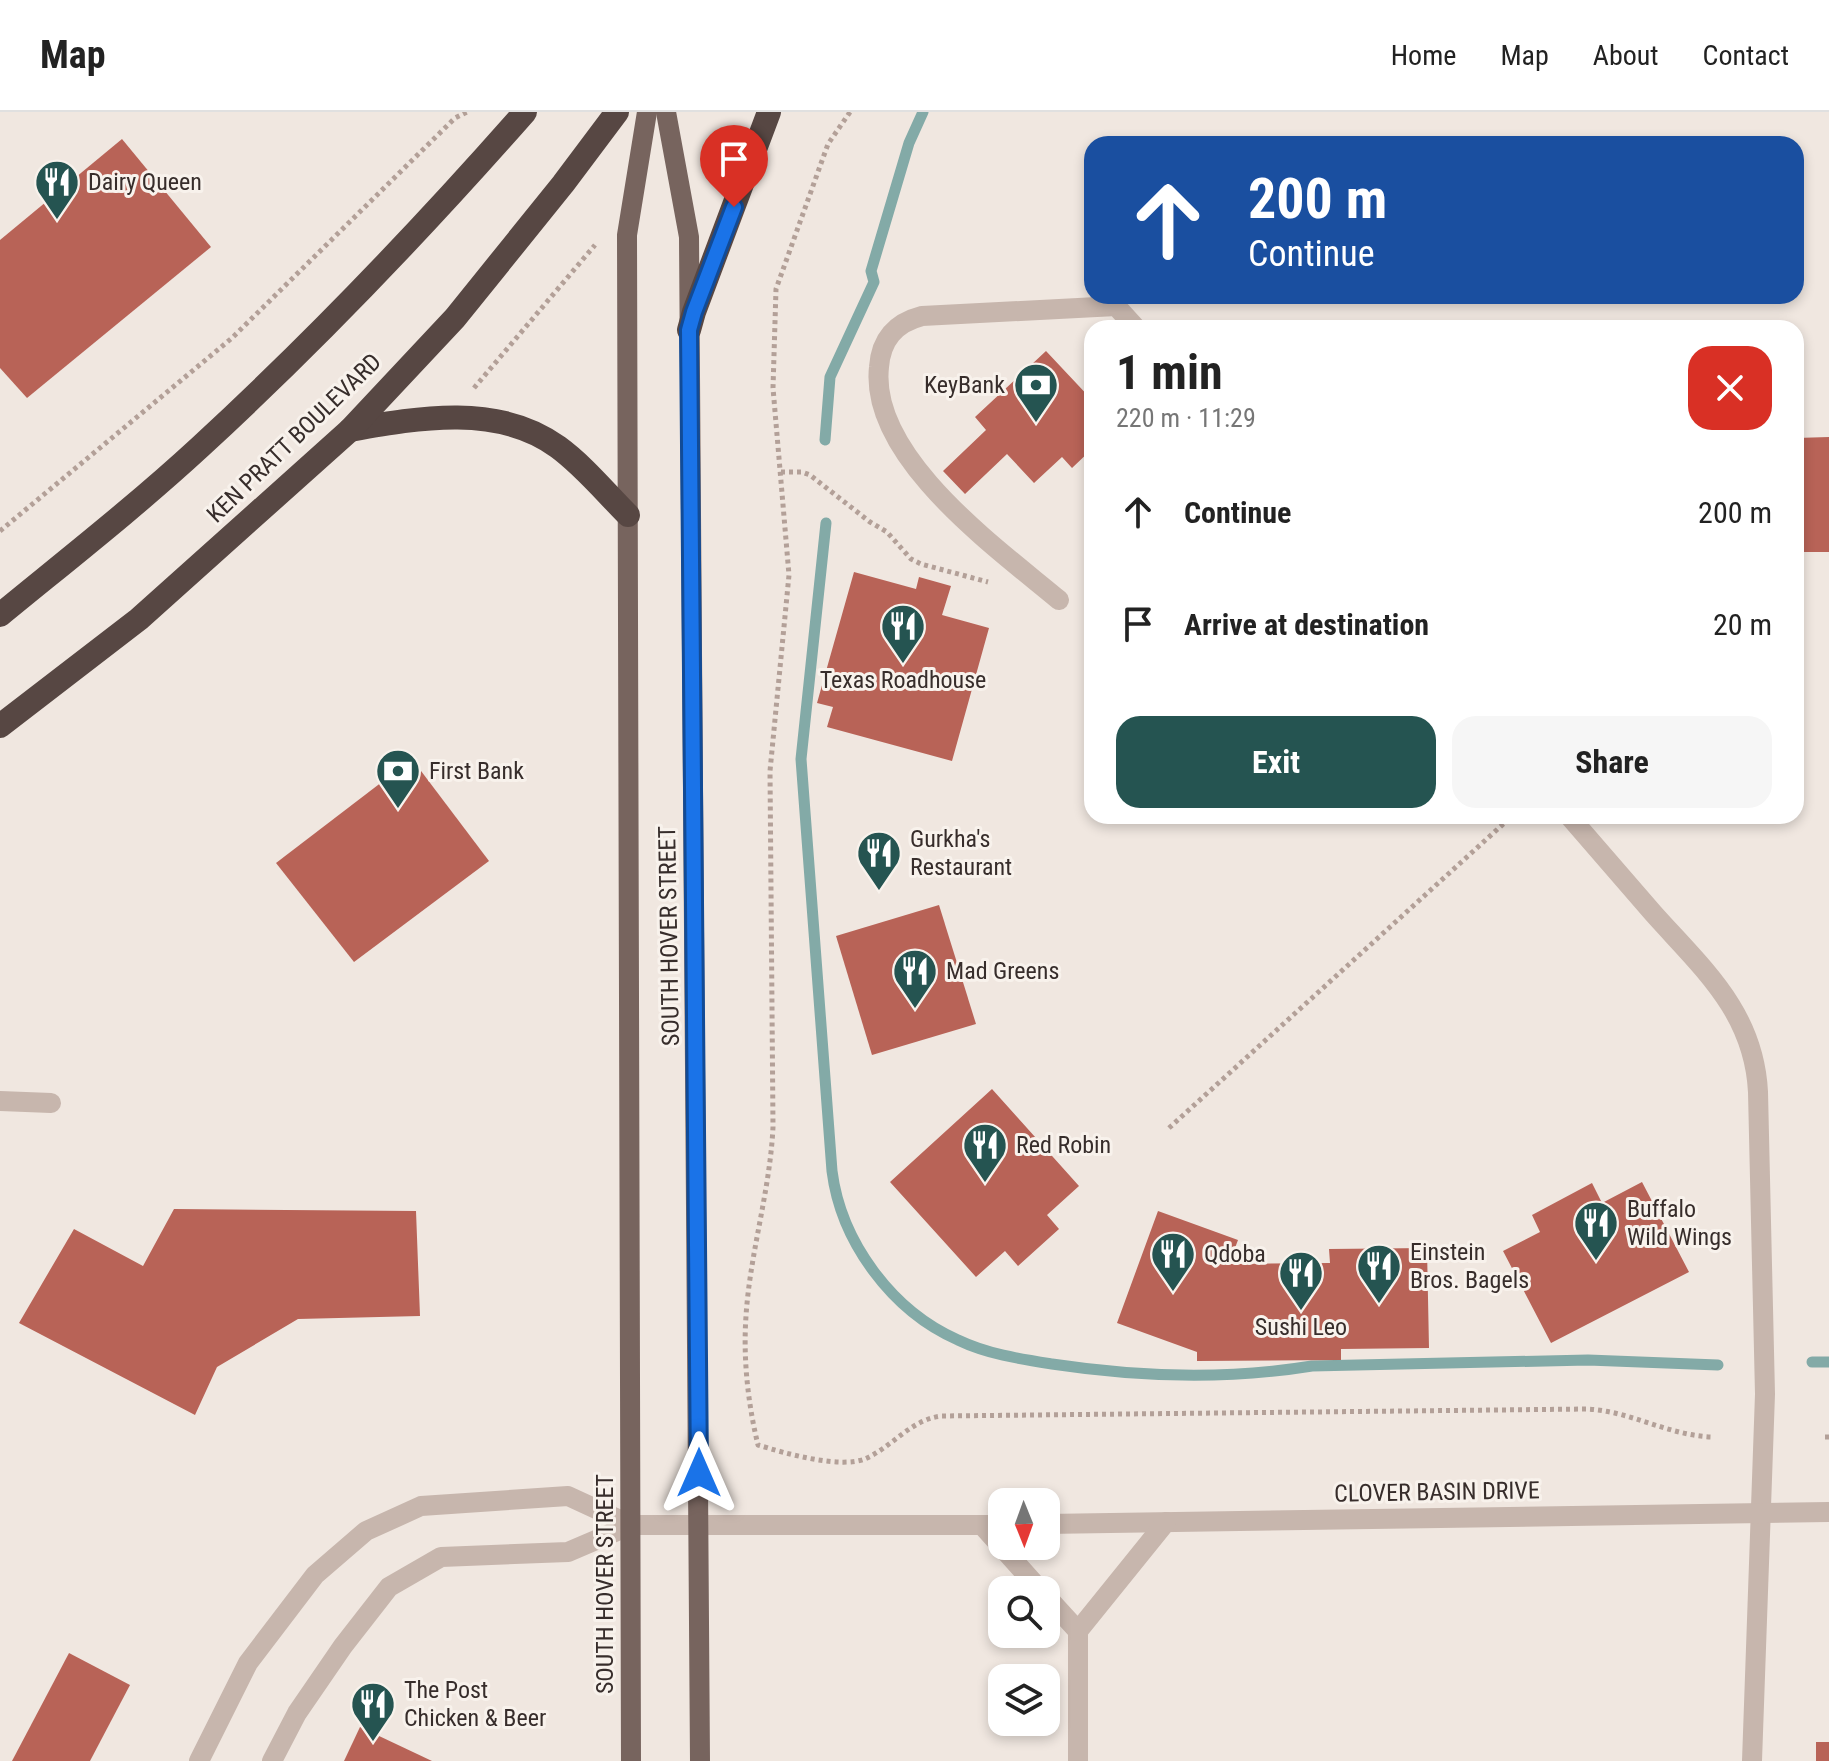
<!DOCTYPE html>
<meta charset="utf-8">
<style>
body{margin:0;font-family:"Roboto Condensed",sans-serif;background:#f6f6f6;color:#222;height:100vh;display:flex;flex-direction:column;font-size:30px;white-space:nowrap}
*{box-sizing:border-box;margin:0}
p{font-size:26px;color:#767676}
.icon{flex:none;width:44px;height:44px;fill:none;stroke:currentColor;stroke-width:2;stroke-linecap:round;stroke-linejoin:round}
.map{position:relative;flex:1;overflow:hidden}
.drawer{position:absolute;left:1084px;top:208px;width:720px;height:504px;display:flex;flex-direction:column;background:#fff;border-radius:24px;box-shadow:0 4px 12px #0003}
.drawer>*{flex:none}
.top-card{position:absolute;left:1084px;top:24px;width:720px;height:168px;border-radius:24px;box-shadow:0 4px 12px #0003;background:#1a4fa0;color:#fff;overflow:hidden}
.needle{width:52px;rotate:179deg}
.buttons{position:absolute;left:988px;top:1376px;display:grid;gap:16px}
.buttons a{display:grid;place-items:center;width:72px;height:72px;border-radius:16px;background:#fff;box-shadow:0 4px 12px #0003;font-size:40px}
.pin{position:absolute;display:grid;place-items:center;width:68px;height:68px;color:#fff;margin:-82px -34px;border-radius:50% 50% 50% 0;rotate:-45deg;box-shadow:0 0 8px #0007}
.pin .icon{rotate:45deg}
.me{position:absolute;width:88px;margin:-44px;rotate:0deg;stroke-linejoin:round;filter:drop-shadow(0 0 6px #0008)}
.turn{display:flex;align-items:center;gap:28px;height:168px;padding:0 32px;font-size:36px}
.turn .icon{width:104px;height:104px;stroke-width:2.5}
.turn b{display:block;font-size:56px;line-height:68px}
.round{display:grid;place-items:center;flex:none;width:84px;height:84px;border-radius:24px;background:#f6f6f6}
.head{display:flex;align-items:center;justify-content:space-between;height:136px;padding:0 32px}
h1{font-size:48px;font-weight:700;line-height:60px}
.primary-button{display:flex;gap:16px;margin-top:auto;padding:16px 32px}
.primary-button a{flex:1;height:92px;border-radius:24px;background:#255451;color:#fff;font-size:32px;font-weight:700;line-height:92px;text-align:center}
.primary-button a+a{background:#f6f6f6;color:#222}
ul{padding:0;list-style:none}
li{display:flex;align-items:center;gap:24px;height:112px;padding:0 32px}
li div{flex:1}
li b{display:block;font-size:30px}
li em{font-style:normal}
header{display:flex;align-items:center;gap:48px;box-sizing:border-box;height:112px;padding:0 40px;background:#fff;border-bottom:2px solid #e0e0e0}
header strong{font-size:38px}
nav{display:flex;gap:44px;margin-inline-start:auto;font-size:28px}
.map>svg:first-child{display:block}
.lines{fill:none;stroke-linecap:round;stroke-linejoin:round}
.stream{stroke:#83aaa7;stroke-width:11}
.building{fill:#b86357}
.path{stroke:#b3a098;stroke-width:5;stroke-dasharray:4 4;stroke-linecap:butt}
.minor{stroke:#c7b6ad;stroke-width:20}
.major{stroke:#77645e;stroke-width:20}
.highway{stroke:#574743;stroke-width:24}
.route-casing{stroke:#114b97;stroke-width:20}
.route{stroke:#1a73e8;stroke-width:14}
.labels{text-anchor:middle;stroke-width:6;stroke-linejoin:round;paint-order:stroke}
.poi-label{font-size:24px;fill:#372d2b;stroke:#f8f2ec;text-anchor:start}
.street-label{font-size:24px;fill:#372d2b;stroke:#f8f2ec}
</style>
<header>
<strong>Map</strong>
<nav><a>Home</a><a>Map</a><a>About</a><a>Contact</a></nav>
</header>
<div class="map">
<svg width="1829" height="1649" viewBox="0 0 1829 1649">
<rect width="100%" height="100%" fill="#f0e7e0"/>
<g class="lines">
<!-- stream -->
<g class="stream">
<polyline points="825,328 830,265 874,170 871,159 909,31 923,0"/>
<path d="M826 411 801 647 832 1059C841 1130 892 1199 958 1228 987 1242 1020 1247 1052 1252 1138 1265 1226 1268 1312 1254L1588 1248 1718 1253"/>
<polyline points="1812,1250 1829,1250"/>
</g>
</g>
<!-- building -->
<g class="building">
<polygon points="122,27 211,135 27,286 0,256 0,128"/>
<polygon points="1046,239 1092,288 1092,318 1089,320 1092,323 1092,337 1072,356 1062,345 1034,371 1007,342 965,382 943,359 986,318 975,305"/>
<polygon points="1829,325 1829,440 1796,440 1796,326"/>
<polygon points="854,460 916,477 919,465 951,474 942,503 989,516 952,649 827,615 833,595 817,591"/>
<polygon points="412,647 489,749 354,850 276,751"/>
<polygon points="939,793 976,912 872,943 836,824"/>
<polygon points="992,977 1079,1074 1047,1103 1059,1117 1018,1154 1005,1139 976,1165 890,1070"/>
<polygon points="1642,1070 1689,1160 1551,1231 1503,1139 1540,1120 1532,1103 1592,1071 1602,1091"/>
<polygon points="174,1097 416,1099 420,1204 298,1207 217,1255 195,1303 19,1211 74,1117 143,1154"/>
<polygon points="1158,1099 1238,1128 1229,1152 1330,1151 1329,1137 1427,1136 1429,1236 1341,1237 1341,1248 1197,1249 1197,1240 1117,1211"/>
<polygon points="69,1541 130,1573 90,1649 12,1649"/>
<polygon points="360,1615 432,1649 344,1649"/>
<rect x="1816" y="1630" width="13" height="19"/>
</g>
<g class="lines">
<!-- path -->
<g class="path">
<path d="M850 0 828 32 776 177 773 276 789 463 770 659 773 1015C770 1079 750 1141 746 1204 743 1247 748 1292 758 1333 784 1341 842 1358 867 1346 894 1333 912 1307 942 1304L1587 1297C1631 1299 1669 1324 1713 1325"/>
<polyline points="474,276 595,133"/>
<polyline points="781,360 802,360 810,363 870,410 887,420 911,447 921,452 988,470"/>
<polyline points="0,419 232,226 455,6 467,0"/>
<polyline points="1169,1016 1512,704"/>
<polyline points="1825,1325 1829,1325"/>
</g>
<!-- minor -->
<g class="minor">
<path d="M1059 488C997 436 869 345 879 255 881 228 895 211 922 204L1116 194 1136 216"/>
<path d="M1569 704C1597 736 1625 769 1653 801 1703 857 1754 900 1758 980L1765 1282 1752 1649"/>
<polyline points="0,989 51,991"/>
<polyline points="1046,1412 1829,1400"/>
<polyline points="982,1413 1040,1478"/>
<polyline points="1046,1484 1078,1519 1078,1649"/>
<polyline points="1078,1519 1166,1410"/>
<polyline points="199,1649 248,1551 315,1463 366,1419 421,1394 568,1384 631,1413"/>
<polyline points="272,1649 297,1601 343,1534 389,1475 441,1445 568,1440 631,1413 1002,1413"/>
</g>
<!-- major -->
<g class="major">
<polyline points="666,0 689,125 700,1649"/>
<polyline points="631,1649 627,123 647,0"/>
</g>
<!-- highway -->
<g class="highway">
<polyline points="689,218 694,200 769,0"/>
<path d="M350 318C417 306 498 291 558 335 584 354 605 380 628 403"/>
<path d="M0 503C67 448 136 394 200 335 314 230 422 117 525 0"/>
<polyline points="0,614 139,507 350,318 455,206 563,72 617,0"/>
</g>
</g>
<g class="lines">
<!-- route casing -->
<g class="route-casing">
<polyline id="route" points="699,1361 689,218 694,200 734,95"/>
</g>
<!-- route -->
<use href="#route" class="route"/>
</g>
<!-- icons -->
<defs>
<g id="restaurant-pin" transform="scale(2.3)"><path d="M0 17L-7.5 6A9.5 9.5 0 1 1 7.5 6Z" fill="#255451" stroke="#f8f2ec"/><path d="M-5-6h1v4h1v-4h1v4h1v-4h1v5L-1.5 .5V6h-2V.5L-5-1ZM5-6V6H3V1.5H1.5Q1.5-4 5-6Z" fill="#fff"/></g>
<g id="bank-pin" transform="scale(2.3)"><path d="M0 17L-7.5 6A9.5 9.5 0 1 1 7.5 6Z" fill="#255451" stroke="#f8f2ec"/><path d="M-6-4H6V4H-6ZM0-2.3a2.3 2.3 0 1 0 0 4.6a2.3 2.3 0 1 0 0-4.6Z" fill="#fff"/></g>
</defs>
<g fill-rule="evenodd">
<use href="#restaurant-pin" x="57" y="70"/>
<use href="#bank-pin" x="1036" y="273"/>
<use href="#restaurant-pin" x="903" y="514"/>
<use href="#bank-pin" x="398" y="659"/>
<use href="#restaurant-pin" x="879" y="741"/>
<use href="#restaurant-pin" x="915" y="859"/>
<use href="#restaurant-pin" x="985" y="1033"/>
<use href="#restaurant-pin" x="1596" y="1111"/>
<use href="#restaurant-pin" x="1173" y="1142"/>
<use href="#restaurant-pin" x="1379" y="1154"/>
<use href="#restaurant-pin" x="1301" y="1161"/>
<use href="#restaurant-pin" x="373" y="1592"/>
</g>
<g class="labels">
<!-- poi labels -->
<g class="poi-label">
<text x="88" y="78">Dairy Queen</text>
<text x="1005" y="281" text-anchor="end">KeyBank</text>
<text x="903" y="576" text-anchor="middle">Texas Roadhouse</text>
<text x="429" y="667">First Bank</text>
<text x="910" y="735">Gurkha's<tspan x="910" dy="28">Restaurant</tspan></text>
<text x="946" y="867">Mad Greens</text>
<text x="1016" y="1041">Red Robin</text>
<text x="1627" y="1105">Buffalo<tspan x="1627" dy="28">Wild Wings</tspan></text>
<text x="1410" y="1148">Einstein<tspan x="1410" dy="28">Bros. Bagels</tspan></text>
<text x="1204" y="1150">Qdoba</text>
<text x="1301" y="1223" text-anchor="middle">Sushi Leo</text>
<text x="404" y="1586">The Post<tspan x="404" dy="28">Chicken &amp; Beer</tspan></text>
</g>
<!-- street labels -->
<g class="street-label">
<text transform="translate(294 326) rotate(-44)" y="8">KEN PRATT BOULEVARD</text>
<text transform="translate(669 824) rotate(-91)" y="8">SOUTH HOVER STREET</text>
<text transform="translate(1437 1380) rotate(-1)" y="8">CLOVER BASIN DRIVE</text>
<text transform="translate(605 1472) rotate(-90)" y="8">SOUTH HOVER STREET</text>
</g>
</g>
</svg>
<div class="buttons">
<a><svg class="needle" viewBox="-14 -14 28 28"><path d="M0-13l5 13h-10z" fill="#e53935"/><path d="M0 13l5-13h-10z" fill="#767676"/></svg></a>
<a><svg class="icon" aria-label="search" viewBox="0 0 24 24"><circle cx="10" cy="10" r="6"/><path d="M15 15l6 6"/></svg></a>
<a><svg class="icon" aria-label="layers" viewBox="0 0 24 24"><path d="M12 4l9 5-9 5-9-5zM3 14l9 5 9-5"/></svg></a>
</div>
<div class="pin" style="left:734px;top:95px;background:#d93025"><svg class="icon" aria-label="arrive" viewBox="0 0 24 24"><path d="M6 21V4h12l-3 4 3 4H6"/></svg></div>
<svg class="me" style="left:699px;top:1361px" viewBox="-20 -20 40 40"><path d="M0-17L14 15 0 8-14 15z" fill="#1a73e8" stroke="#fff" stroke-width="4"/></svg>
<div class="top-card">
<div class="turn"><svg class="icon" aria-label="ahead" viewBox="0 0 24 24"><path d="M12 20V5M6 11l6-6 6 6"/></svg><div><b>200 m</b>Continue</div></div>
</div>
<section class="drawer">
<div class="head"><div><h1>1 min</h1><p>220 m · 11:29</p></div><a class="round" style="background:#d93025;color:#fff"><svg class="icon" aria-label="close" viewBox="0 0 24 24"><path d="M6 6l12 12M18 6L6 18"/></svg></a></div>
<ul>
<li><svg class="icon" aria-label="ahead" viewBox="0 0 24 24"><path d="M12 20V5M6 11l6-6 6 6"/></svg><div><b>Continue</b></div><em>200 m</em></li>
<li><svg class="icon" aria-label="arrive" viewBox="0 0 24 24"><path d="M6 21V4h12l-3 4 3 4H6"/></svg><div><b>Arrive at destination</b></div><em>20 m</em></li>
</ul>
<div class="primary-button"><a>Exit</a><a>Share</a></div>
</section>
</div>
